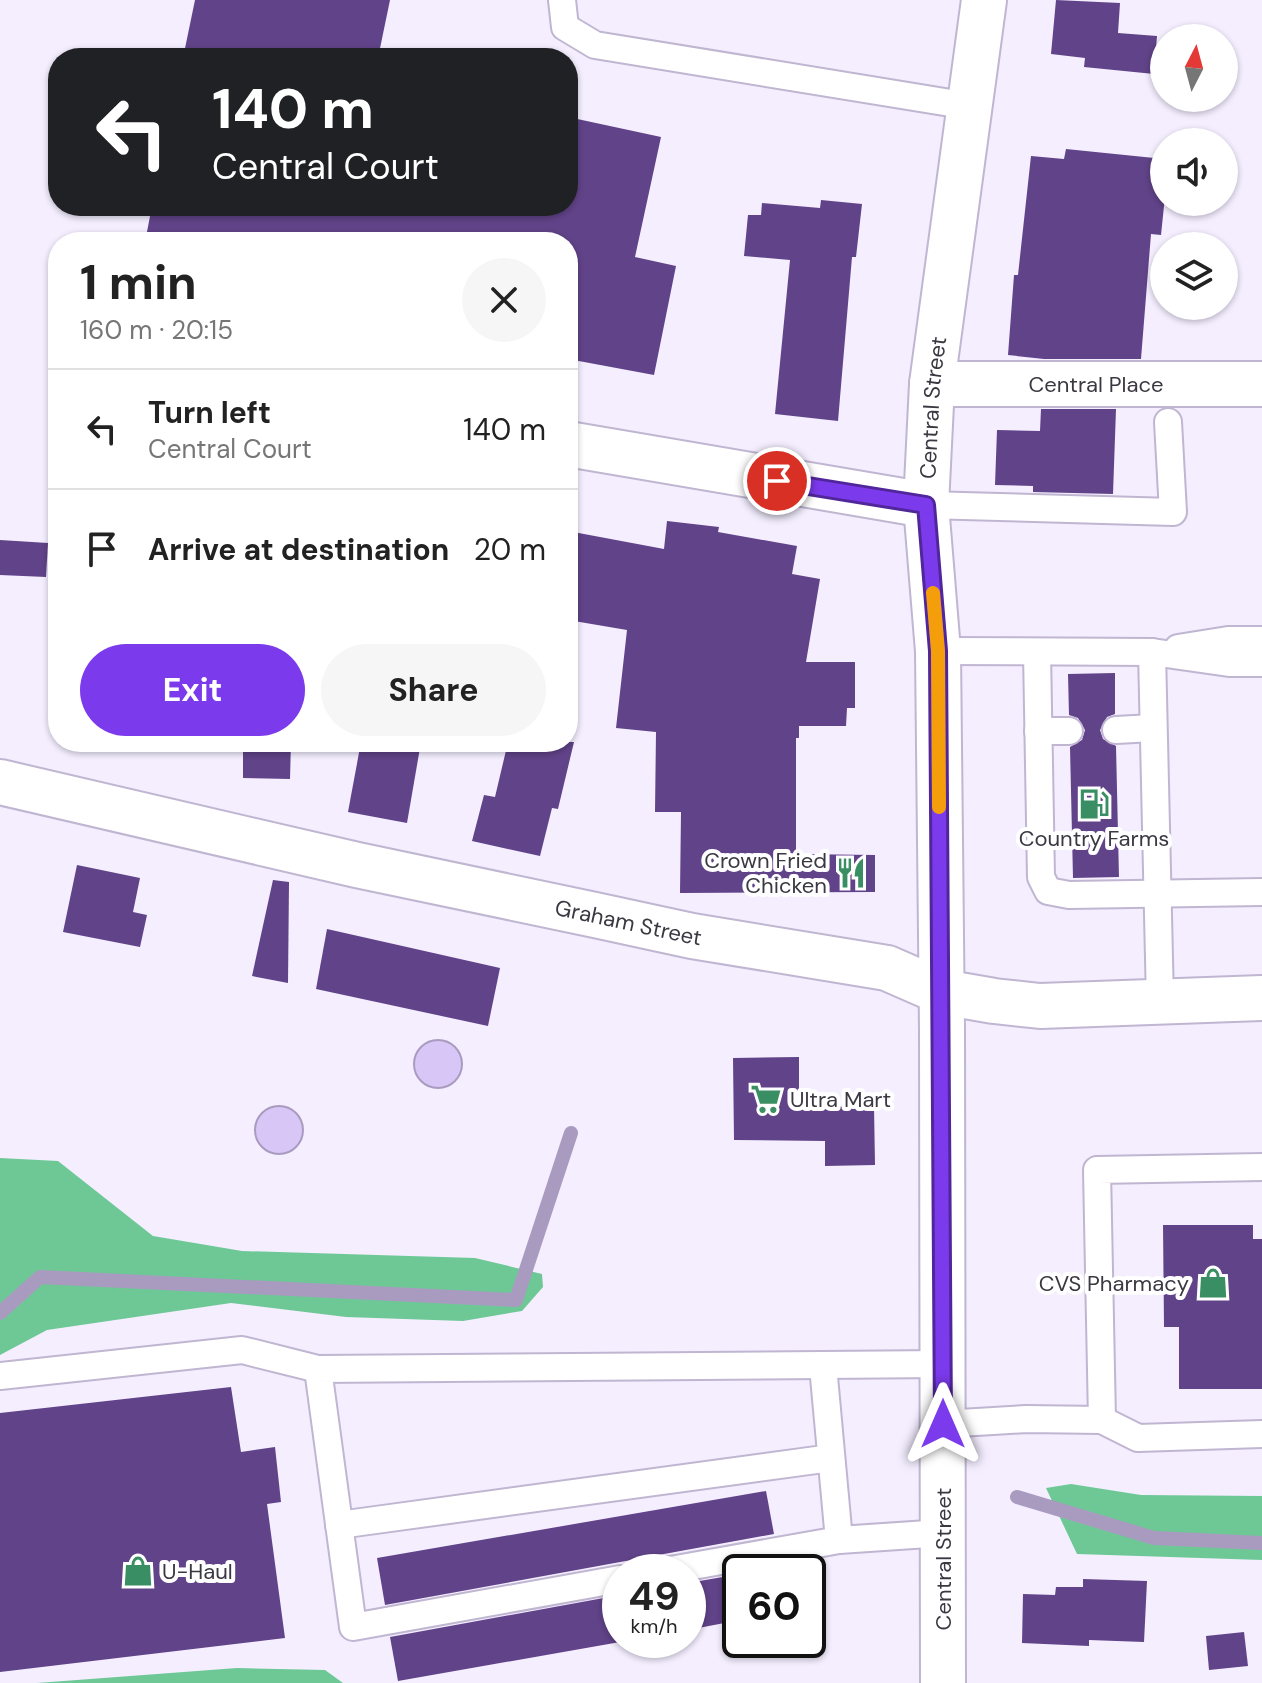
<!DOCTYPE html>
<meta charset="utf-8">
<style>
body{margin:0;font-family:"DM Sans",sans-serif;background:#f6f6f6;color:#222;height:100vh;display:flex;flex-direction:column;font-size:30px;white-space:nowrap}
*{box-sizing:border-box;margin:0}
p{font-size:26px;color:#767676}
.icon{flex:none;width:44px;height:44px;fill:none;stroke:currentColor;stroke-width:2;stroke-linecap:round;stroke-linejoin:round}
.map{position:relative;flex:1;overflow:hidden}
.details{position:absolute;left:48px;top:232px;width:530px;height:520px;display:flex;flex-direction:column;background:#fff;border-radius:32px;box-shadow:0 2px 6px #0004}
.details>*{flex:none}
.guide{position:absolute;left:48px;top:48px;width:530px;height:168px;border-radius:32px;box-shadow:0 2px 6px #0004;background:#202124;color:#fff;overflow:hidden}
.needle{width:52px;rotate:6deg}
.controls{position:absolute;left:1150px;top:24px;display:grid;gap:16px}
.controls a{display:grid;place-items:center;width:88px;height:88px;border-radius:50%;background:#fff;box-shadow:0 2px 6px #0004;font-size:40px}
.speed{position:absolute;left:602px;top:1554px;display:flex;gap:16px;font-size:40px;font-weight:700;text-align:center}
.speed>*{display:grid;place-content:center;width:104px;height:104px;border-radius:50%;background:#fff;box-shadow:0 2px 6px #0004;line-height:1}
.speed small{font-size:20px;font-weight:400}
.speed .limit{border:4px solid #111;border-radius:12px;background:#fff;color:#111}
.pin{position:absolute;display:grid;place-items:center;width:68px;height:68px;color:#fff;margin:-34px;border:4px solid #fff;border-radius:50%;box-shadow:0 2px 8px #0007}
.me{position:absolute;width:88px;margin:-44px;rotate:0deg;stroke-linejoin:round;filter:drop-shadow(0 0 6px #0008)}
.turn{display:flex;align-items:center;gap:28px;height:168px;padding:0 32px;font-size:36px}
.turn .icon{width:104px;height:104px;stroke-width:2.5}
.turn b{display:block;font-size:56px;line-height:68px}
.round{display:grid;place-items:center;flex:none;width:84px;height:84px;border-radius:42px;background:#f6f6f6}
.headline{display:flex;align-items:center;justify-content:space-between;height:136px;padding:0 32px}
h1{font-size:48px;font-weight:700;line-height:60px}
.primary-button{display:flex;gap:16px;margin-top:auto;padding:16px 32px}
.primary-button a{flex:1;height:92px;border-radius:48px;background:#7c3aed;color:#fff;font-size:32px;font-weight:700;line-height:92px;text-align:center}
.primary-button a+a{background:#f6f6f6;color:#222}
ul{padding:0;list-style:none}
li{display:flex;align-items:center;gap:24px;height:120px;padding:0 32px;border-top:2px solid #e0e0e0}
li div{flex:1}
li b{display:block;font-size:30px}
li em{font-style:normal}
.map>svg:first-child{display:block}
.forest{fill:#6ec896}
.water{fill:#d8c6f6;stroke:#a99bc0;stroke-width:2}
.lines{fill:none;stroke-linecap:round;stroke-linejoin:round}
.stream{stroke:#a99bc0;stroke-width:14}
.building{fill:#614389}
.lane-casing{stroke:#c0b6d1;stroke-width:30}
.street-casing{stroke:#c0b6d1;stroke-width:48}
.primary-casing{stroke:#c0b6d1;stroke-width:48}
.lane{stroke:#fff;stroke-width:26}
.street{stroke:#fff;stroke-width:44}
.primary{stroke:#fff;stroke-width:44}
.route-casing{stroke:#51269a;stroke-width:20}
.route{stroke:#7c3aed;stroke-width:14}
.slow{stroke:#f59e0b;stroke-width:14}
.labels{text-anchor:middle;stroke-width:8;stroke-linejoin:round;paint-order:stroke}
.street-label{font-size:22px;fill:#3b3842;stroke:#fff}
.poi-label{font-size:22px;fill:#3b3842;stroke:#fff;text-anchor:end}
</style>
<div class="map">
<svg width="1262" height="1683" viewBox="0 0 1262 1683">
<rect width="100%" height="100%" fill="#f4eeff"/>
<!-- forest -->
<g class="forest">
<polygon points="0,1158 58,1161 153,1236 242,1251 475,1258 542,1274 543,1287 522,1311 463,1321 346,1317 231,1303 47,1330 0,1355"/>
<polygon points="1071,1484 1141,1495 1262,1496 1262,1560 1077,1554 1046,1488"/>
<polygon points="237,1668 325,1670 343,1683 37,1683"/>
</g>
<!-- water -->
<g class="water">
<circle cx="438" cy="1064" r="24"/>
<circle cx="279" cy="1130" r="24"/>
</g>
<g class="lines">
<!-- stream -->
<g class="stream">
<polyline points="0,1313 40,1277 516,1300 571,1133"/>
<polyline points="1017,1497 1154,1538 1262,1543"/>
</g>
</g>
<!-- building -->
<g class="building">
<polygon points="195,0 390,0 378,58 183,58"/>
<polygon points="1056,0 1120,3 1118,33 1157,36 1154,74 1084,67 1085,58 1051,54"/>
<polygon points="568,117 661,137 635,257 676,266 654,375 568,359 568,242 145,242 152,206 568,206"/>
<polygon points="1066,149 1164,159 1164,206 1161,235 1151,234 1141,359 1044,359 1008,355 1014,275 1018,275 1031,156 1064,159"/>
<polygon points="821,200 862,204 856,257 852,257 838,421 775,414 790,260 744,256 748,215 761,215 762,203 820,208"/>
<polygon points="1041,409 1116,409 1113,494 1033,492 1033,486 995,485 997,430 1040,431"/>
<polygon points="667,521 719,527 718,532 797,546 792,574 820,579 806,662 855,662 855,708 847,708 846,726 799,726 799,738 796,738 796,854 875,855 875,892 680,893 681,812 655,812 656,732 616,728 627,630 568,620 568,531 664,549"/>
<polygon points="0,540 48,543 46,577 0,575"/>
<polygon points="1115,673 1115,714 1107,717 1100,730 1103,739 1116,746 1119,877 1073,878 1070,747 1082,740 1085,730 1078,718 1069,715 1068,674"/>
<polygon points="243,742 291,742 290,779 243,778"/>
<polygon points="361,742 421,742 407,823 348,812"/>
<polygon points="508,742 574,742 558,809 552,808 540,856 472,841 484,795 495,797"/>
<polygon points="77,865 140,878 133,912 147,915 140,947 63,932"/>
<polygon points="273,880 289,882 288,983 252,976"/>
<polygon points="327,929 500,968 488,1026 316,989"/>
<polygon points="799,1057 799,1107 874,1106 875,1165 825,1166 825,1141 734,1140 733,1058"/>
<polygon points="1163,1225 1253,1225 1253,1239 1262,1239 1262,1389 1179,1389 1179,1327 1164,1327"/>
<polygon points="231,1387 241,1452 275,1447 281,1502 267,1504 285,1638 0,1672 0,1413"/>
<polygon points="766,1491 774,1534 385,1605 377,1558"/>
<polygon points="740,1574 740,1620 688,1630 688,1583"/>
<polygon points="1083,1579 1147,1581 1144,1642 1089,1640 1089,1646 1022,1643 1023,1594 1055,1595 1056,1587 1083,1587"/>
<polygon points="620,1595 620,1642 398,1681 390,1637"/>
<polygon points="1244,1632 1248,1666 1209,1670 1206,1636"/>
</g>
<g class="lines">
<!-- lane casing -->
<g class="lane-casing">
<g id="lane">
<polyline points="562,0 565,27 595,45 969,106"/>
<polyline points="926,505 1173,512 1168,422"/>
<polyline points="1178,648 1228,640 1262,640"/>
<polyline points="938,651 1152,652 1229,663 1262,663"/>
<polyline points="1037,652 1041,877 1048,891 1069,895 1262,892"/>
<polyline points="1152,652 1160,1002"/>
<polyline points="1116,730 1153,728"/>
<polyline points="1038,731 1069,731"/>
<polyline points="823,1366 839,1540"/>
<polyline points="0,1376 242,1350 318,1369"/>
<polyline points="1102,1420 1097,1170 1262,1167"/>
<polyline points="943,1424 1026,1419 1102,1420 1138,1438 1262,1434"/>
<polyline points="339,1525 831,1458"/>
<polyline points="659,1572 839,1540 943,1533"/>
<polyline points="620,1579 353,1627 318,1369 943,1364"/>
</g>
</g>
<!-- street casing -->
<g class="street-casing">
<g id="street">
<path id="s1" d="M932 384H1262"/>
<polyline points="568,444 926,505"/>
<path id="s2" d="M0 782 357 865 595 915 692 936 887 968 942 992 994 1001 1040 1006 1262 998"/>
</g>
</g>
<!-- primary casing -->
<g class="primary-casing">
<g id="primary">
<path id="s3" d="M943 1683 942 1030 938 651 926 505 932 384 984 0"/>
</g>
</g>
<!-- lane -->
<use href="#lane" class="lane"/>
<!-- street -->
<use href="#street" class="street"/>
<!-- primary -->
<use href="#primary" class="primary"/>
</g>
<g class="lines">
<!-- route casing -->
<g class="route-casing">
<polyline id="route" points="777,481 926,505 938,651 943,1424"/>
</g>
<!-- route -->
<use href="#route" class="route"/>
<!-- slow -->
<polyline class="slow" points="933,593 938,651 939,807"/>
</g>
<!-- icons -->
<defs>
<g id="fuel-bare" transform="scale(2.4)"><path d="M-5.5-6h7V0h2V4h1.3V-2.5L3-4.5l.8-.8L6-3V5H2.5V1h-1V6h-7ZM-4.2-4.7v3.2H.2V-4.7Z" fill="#398f63" stroke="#fff" stroke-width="2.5" paint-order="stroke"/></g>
<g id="restaurant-bare" transform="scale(2.4)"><path d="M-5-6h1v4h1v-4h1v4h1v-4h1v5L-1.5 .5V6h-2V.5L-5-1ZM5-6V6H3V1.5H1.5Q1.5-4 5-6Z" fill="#398f63" stroke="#fff" stroke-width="2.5" paint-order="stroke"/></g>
<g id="supermarket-bare" transform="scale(2.4)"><path d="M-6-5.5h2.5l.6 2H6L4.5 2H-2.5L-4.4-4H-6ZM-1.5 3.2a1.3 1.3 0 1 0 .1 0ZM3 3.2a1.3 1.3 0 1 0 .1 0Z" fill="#398f63" stroke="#fff" stroke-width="2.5" paint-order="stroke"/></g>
<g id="shop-bare" transform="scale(2.4)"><path d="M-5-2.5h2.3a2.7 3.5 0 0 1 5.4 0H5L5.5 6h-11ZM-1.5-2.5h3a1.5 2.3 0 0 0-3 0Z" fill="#398f63" stroke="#fff" stroke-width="2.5" paint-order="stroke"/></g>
</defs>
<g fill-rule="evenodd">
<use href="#fuel-bare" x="1094" y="804"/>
<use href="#restaurant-bare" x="851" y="873"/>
<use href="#supermarket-bare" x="766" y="1099"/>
<use href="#shop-bare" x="1213" y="1283"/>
<use href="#shop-bare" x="138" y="1571"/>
</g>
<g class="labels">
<!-- street labels -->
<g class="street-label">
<text dy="8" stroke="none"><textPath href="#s1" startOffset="164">Central Place</textPath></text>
<text dy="8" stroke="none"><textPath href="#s3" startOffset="1276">Central Street</textPath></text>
<text dy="8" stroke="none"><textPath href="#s2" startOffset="644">Graham Street</textPath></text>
<text transform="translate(943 1559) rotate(-90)" y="8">Central Street</text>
</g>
<!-- poi labels -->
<g class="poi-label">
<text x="1094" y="846" text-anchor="middle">Country Farms</text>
<text x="827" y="868">Crown Fried<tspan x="827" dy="25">Chicken</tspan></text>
<text x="790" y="1107" text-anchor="start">Ultra Mart</text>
<text x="1189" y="1291">CVS Pharmacy</text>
<text x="162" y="1579" text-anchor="start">U-Haul</text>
</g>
</g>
</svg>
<div class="controls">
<a><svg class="needle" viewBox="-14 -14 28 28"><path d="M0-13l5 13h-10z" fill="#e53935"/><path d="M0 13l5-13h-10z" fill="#767676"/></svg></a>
<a><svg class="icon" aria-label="sound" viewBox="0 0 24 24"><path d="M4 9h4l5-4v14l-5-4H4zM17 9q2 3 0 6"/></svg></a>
<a><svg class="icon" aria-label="layers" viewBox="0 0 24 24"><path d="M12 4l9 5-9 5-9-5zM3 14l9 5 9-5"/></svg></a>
</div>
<div class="speed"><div>49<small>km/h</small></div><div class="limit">60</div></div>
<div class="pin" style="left:777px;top:481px;background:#d93025"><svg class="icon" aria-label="arrive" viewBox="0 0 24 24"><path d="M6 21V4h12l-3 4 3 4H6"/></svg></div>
<svg class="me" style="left:943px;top:1424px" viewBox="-20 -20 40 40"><path d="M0-17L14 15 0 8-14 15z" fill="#7c3aed" stroke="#fff" stroke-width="4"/></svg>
<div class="guide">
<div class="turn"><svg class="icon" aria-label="left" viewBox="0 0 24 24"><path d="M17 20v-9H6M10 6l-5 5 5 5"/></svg><div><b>140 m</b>Central Court</div></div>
</div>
<section class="details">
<div class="headline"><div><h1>1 min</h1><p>160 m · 20:15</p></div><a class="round"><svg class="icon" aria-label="close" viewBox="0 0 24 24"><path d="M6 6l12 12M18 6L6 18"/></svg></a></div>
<ul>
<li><svg class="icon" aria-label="left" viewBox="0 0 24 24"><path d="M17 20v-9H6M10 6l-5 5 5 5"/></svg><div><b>Turn left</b><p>Central Court</p></div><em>140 m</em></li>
<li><svg class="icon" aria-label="arrive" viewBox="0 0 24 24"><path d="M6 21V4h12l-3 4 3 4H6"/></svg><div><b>Arrive at destination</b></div><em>20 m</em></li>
</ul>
<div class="primary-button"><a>Exit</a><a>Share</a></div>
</section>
</div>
